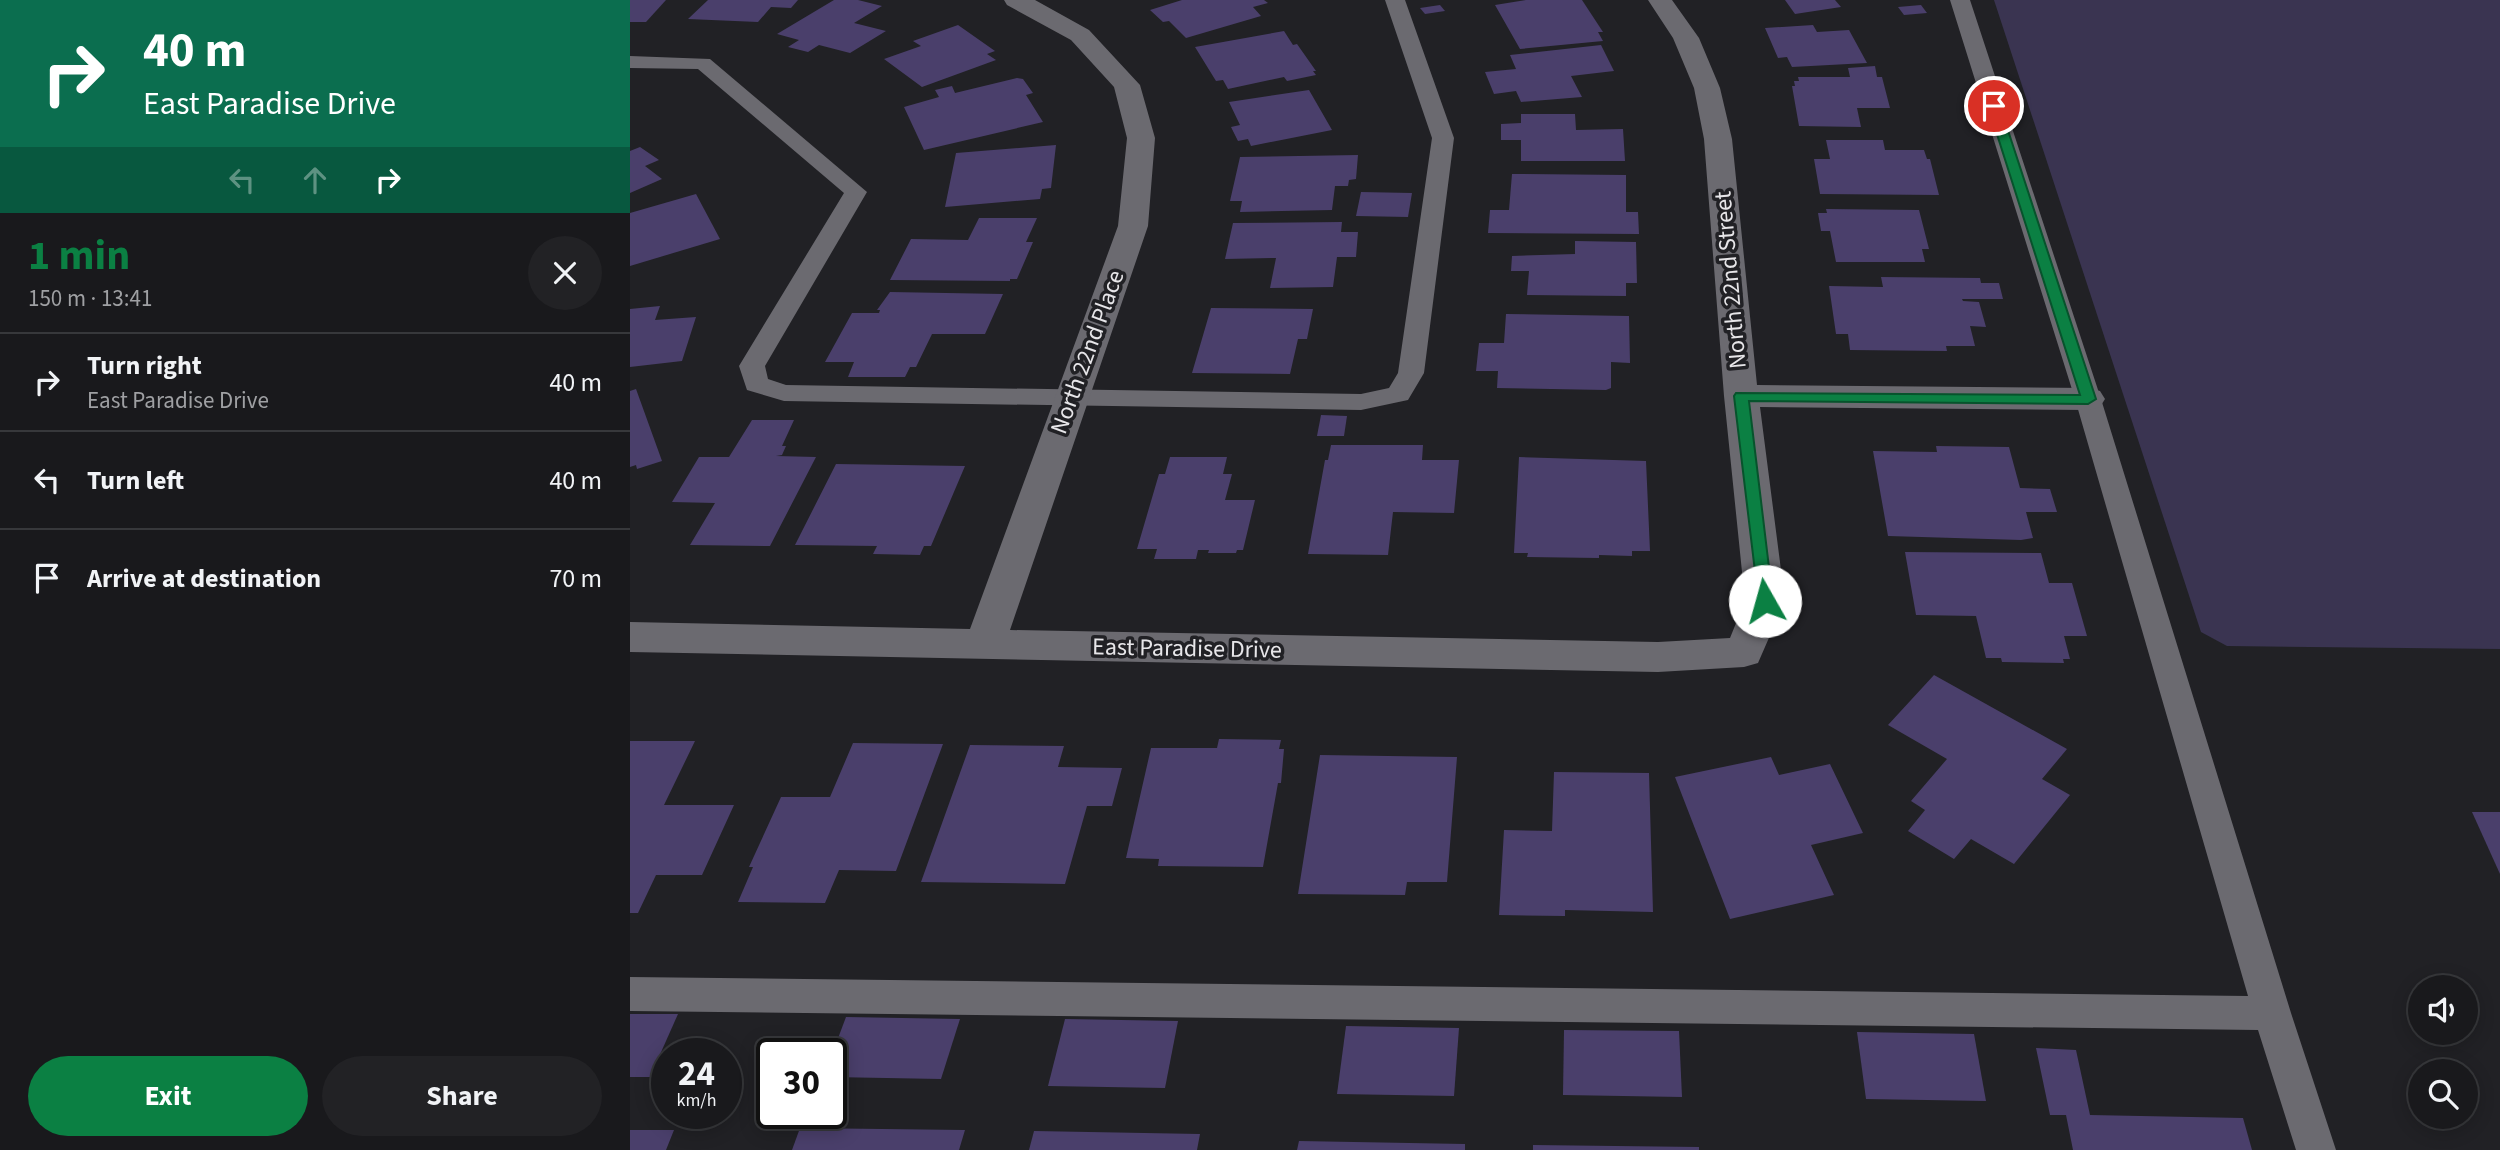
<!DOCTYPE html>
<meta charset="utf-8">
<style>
body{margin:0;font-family:"Source Sans 3",sans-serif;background:#222225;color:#f1f3f6;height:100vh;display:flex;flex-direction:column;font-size:26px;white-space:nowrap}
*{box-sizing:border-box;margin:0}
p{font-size:23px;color:#9fa0a3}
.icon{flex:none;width:38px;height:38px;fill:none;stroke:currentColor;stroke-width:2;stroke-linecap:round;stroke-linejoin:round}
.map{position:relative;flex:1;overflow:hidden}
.panel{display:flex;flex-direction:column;background:#19191c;width:630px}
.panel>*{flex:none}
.guide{background:#0b6e4f;color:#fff;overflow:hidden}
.tools{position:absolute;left:1778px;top:975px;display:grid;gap:14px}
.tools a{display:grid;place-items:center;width:70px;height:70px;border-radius:50%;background:#19191c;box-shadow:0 4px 18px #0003,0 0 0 2px #37383b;font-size:35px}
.speed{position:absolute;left:21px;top:1038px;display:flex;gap:14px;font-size:35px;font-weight:700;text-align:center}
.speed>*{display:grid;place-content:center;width:91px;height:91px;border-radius:50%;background:#19191c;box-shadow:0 4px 18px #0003,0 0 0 2px #37383b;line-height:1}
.speed small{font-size:18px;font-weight:400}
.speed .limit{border:4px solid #111;border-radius:10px;background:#fff;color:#111}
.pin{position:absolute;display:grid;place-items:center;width:60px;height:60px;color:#fff;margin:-30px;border:4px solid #fff;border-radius:50%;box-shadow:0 2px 7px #0007}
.me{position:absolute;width:77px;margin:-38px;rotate:353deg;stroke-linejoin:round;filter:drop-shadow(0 0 5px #0008)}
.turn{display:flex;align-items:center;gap:24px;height:147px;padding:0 28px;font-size:32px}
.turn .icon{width:91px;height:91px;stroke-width:2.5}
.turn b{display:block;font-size:49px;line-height:60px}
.lanes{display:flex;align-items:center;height:66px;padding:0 28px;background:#0003;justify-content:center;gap:35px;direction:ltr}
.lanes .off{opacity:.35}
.round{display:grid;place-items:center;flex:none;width:74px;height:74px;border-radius:37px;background:#222225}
.headline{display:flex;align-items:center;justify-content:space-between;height:119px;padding:0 28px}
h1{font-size:42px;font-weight:700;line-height:52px;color:#0b8043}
.cta{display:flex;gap:14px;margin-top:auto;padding:14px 28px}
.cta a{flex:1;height:80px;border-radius:42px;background:#0b8043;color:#fff;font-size:28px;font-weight:700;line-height:80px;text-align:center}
.cta a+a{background:#222225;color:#f1f3f6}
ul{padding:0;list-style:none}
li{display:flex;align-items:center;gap:21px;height:98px;padding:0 28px;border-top:2px solid #37383b}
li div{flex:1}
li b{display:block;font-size:26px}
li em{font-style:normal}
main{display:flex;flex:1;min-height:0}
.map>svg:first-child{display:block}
.green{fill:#3a3451}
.building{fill:#4a3f6b}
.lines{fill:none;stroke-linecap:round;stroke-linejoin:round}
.lane{fill:#6b6a70;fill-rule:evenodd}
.street{fill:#6b6a70;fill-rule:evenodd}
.route{fill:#0b8043;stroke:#07532c;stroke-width:2}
.labels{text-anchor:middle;stroke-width:7;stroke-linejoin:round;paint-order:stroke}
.street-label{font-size:24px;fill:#e7e6e9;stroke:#212125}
</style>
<main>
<section class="panel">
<div class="guide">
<div class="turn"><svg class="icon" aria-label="right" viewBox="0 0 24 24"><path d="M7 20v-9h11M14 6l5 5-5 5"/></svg><div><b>40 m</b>East Paradise Drive</div></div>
<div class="lanes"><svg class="icon off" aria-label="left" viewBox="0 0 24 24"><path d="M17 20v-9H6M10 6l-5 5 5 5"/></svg><svg class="icon off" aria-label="ahead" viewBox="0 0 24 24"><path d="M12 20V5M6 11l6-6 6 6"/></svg><svg class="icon" aria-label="right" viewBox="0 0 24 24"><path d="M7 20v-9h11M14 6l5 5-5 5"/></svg></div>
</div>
<div class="headline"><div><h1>1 min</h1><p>150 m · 13:41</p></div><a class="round"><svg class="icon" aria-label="close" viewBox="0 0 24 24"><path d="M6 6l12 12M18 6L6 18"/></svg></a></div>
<ul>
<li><svg class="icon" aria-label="right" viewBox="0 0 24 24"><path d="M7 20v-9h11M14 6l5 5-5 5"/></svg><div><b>Turn right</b><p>East Paradise Drive</p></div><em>40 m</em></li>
<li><svg class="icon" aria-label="left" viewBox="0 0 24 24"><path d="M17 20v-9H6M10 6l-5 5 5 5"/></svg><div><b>Turn left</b></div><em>40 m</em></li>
<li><svg class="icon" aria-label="arrive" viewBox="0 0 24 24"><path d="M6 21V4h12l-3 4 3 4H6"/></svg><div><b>Arrive at destination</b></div><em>70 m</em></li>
</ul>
<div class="cta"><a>Exit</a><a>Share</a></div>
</section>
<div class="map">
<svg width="1870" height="1150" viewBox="0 0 1870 1150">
<rect width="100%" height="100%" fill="#212125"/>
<!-- green -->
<polygon class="green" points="1364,0 1870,0 1870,649 1597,646 1571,632"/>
<!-- building -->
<g class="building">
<polygon points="0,0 36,0 16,22 0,22"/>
<polygon points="78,0 168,0 161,8 141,7 128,22 58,19"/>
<polygon points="204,0 228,0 252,6 224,23 256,31 220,53 189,45 178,52 158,47 169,40 147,34"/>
<polygon points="552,0 634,0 638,3 623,7 631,16 556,38 539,21 533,22 520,10"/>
<polygon points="896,0 952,0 973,32 968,32 973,41 890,49 865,5"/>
<polygon points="1155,0 1205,0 1211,7 1165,14"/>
<polygon points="810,5 815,11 795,14 790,8"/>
<polygon points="1291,5 1297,13 1274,15 1268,7"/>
<polygon points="328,25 365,51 357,54 366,60 292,87 254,59 291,46 283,41"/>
<polygon points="1183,25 1187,32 1219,30 1237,63 1162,67 1157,57 1148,58 1135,28"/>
<polygon points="654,31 663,45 667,44 686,71 683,71 686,75 657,81 654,77 598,89 593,80 586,81 565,47"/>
<polygon points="971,45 984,71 941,76 952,97 891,102 886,91 864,94 855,72 886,69 880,55"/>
<polygon points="1245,66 1247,77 1252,77 1260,108 1227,108 1231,127 1169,126 1162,86 1165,86 1164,81 1169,81 1168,77 1220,77 1218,68"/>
<polygon points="387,78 393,79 403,93 396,95 413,122 294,150 274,107 309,97 305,90 322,86 325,93"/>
<polygon points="679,90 702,130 621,146 618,139 608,141 601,127 610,125 599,102"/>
<polygon points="891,114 945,114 946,130 993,129 995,161 891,161 891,140 871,140 871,124 891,123"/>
<polygon points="1196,140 1253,140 1255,150 1294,150 1297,159 1300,159 1309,195 1190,194 1184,159 1200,159"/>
<polygon points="426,145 421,188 412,189 410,199 315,207 326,153"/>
<polygon points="10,147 29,160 15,166 32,179 0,193 0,151"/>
<polygon points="728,155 726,179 719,180 718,186 705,186 702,210 610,212 612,201 600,201 610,157"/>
<polygon points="882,174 996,175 996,212 1008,212 1009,234 858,233 860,210 879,210"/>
<polygon points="731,192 782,193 778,217 726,216"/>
<polygon points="66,194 90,239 0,266 0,213"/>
<polygon points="1196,209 1289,210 1299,249 1292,249 1295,262 1206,262 1200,231 1191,231 1188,213 1197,213"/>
<polygon points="349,218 407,218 396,242 403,242 387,279 380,279 380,281 260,280 281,239 338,240"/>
<polygon points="712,222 711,232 728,232 726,257 707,257 703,287 640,288 646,258 595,259 603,223"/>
<polygon points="945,241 1006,242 1007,283 996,283 996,296 897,295 899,271 881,271 882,256 945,254"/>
<polygon points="1251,277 1350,278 1351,283 1369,283 1373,299 1332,299 1333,301 1349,302 1356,327 1340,326 1345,346 1316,346 1317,351 1220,350 1218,334 1206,334 1199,286 1253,287"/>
<polygon points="260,292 373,294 355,334 302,334 286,367 280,367 275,377 218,377 224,362 195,362 222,313 249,313 250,310 247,310"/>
<polygon points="30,306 25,320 66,317 52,361 0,367 0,309"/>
<polygon points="581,308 683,309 677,339 668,339 660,374 562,373"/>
<polygon points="876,314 999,316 1000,363 981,362 981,388 976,390 867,388 868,371 846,371 849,343 874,343"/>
<polygon points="6,389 32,461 7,469 6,465 0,467 0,391"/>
<polygon points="691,415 717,416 714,436 687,436"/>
<polygon points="122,420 164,420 152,446 156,446 152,455 146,456 186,457 140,546 60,545 85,503 42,502 69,457 99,457"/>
<polygon points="701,445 793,445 792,460 829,460 824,513 763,512 758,555 678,554 695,460 698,460"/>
<polygon points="1306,446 1379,447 1390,488 1420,489 1427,512 1396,512 1403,538 1391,540 1258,536 1243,451 1307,452"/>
<polygon points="540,457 597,457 593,474 602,474 595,500 625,500 613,550 607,550 606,553 578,553 579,550 568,550 566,559 524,559 527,549 507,549 529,474 535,474"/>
<polygon points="889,457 1016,461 1020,551 1002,551 1002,556 969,555 969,558 897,557 898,553 884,553"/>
<polygon points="206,464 335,466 301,546 294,546 290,555 243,554 247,546 165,545"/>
<polygon points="1275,552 1411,553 1419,583 1442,583 1457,636 1434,636 1440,659 1433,659 1434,663 1372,662 1371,658 1356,658 1346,616 1286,615"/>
<polygon points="1304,675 1437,749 1412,779 1440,795 1384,864 1341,839 1324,859 1278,831 1295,810 1281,801 1317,759 1258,725"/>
<polygon points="589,739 651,740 649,749 654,749 651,783 648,783 633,867 528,866 529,859 496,858 521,748 587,748"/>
<polygon points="0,741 65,741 34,805 104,805 72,875 26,875 8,913 0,913"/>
<polygon points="223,743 313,744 266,871 209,870 195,903 108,902 123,867 119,867 151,797 200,797"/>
<polygon points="340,745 434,746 428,767 492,768 482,806 457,806 435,884 291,882"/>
<polygon points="690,755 827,757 817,882 777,882 775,895 668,894"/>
<polygon points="1141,757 1149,775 1200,764 1233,833 1181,845 1204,895 1100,919 1045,777"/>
<polygon points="924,772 1019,773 1023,912 935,910 935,916 869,915 874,830 922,831"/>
<polygon points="1842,812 1870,812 1870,874"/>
<polygon points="0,1014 48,1014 20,1077 0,1077"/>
<polygon points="216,1017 330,1019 311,1079 201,1077 201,1057"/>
<polygon points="435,1019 548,1021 535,1088 418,1086"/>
<polygon points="716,1026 829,1028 824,1096 707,1094"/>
<polygon points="934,1030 1049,1031 1052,1097 933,1095"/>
<polygon points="1227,1032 1344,1034 1356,1101 1236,1099"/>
<polygon points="1406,1048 1446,1050 1460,1115 1613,1118 1622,1150 1443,1150 1436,1115 1420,1115"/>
<polygon points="170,1128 335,1130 329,1150 162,1150"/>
<polygon points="0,1130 44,1130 36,1150 0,1150"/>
<polygon points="404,1131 570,1134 567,1150 399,1150"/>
<polygon points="669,1141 835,1144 835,1150 667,1150"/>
<polygon points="903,1145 1069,1147 1069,1150 903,1150"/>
</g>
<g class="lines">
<!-- lane -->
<g class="lane">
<polygon points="755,0 775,0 824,138 794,373 778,400 731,410 154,401 117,390 109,366 214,193 68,69 0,68 0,56 80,59 237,192 135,366 138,379 156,385 731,394 759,388 768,373 802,138"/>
<polygon points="1320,0 1340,0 1471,399 1661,1013 1706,1150 1666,1150 1628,1030 0,1011 0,977 1618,996 1445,399"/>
</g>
<!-- street -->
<polygon class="street" points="374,0 405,0 459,30 510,85 525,138 518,226 380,630 1028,642 1100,638 1115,601 1094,396 1074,139 1064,88 1043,38 1018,0 1042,0 1069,38 1090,88 1102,139 1127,385 1458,388 1470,391 1475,399 1470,407 1458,410 1130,407 1155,601 1128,663 1114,667 1028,672 0,652 0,622 340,629 488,226 497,138 484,87 441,40 377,5"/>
</g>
<!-- route -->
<polygon class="route" points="1360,104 1370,106 1466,399 1458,404 1119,401 1143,601 1135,607 1129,605 1104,396 1106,393 1450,395 1358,106"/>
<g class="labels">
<!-- street labels -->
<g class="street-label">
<text transform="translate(1100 280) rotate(-95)" y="8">North 22nd Street</text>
<text transform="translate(457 352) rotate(-70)" y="8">North 22nd Place</text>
<text transform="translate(557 648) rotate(1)" y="8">East Paradise Drive</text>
</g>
</g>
</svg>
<div class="tools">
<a><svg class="icon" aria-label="sound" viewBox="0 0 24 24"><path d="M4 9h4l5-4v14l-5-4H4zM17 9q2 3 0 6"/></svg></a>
<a><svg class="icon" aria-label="search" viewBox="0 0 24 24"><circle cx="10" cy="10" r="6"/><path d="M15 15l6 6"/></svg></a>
</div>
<div class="speed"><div>24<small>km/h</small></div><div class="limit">30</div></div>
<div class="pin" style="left:1364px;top:106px;background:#d93025"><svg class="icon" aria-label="arrive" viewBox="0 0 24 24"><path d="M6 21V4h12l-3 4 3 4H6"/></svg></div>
<svg class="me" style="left:1135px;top:601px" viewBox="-20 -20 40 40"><circle r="19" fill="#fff"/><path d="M0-13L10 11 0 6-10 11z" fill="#0b8043"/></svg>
</div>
</main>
